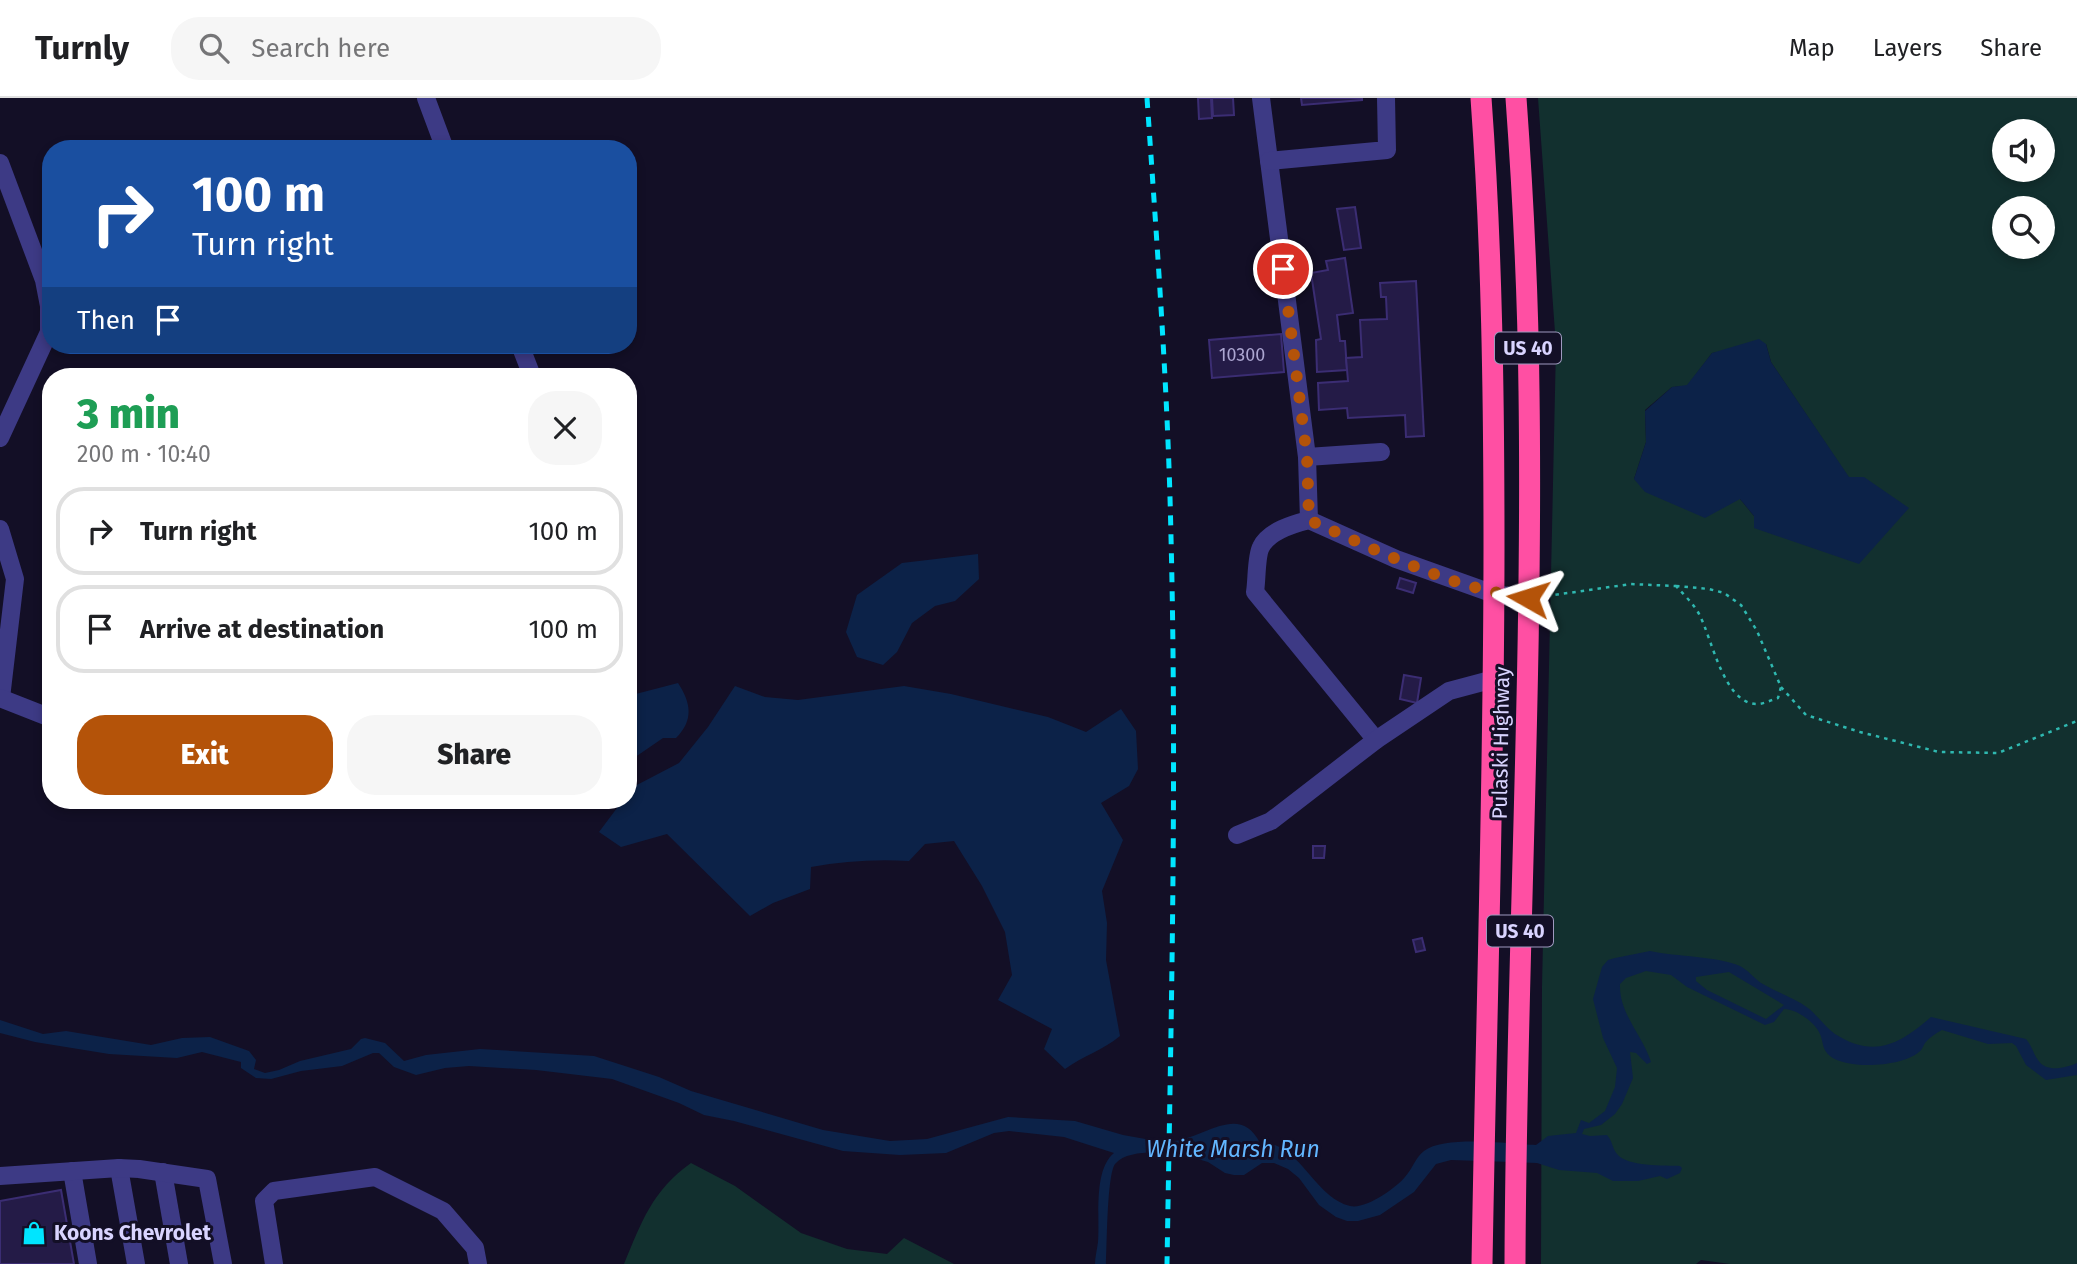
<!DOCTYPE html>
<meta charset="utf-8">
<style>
body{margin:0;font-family:"Fira Sans",sans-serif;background:#f6f6f6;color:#202124;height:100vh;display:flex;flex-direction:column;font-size:26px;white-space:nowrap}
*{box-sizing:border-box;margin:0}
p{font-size:23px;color:#757577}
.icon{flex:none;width:38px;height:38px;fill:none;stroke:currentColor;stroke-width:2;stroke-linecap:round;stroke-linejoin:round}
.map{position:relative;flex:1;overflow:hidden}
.panel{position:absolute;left:42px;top:270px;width:595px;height:441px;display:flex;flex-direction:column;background:#fff;border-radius:28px;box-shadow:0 4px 10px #0003}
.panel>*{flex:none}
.top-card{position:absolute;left:42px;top:42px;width:595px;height:214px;border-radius:28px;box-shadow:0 4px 10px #0003;background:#1a4fa0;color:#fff;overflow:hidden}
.controls{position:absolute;left:1992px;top:21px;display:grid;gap:14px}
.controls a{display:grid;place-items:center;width:63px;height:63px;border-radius:50%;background:#fff;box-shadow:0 4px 10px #0003;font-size:35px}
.pin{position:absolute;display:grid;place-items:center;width:60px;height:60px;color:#fff;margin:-30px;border:4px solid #fff;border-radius:50%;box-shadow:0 2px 7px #0007}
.me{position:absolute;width:77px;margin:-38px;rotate:276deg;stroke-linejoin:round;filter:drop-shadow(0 0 5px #0008)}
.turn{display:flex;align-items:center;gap:24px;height:147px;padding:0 35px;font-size:32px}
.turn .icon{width:91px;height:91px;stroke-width:2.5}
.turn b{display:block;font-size:49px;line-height:60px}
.then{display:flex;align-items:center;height:66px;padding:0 35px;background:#0003;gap:14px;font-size:26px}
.round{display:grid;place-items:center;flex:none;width:74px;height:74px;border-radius:28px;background:#f6f6f6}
.overview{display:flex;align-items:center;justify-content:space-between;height:119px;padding:0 35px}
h1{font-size:42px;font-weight:800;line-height:52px;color:#1e9e55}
.primary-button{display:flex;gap:14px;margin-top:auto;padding:14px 35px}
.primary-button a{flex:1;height:80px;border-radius:28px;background:#b45309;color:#fff;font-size:28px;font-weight:800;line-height:80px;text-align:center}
.primary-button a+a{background:#f6f6f6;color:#202124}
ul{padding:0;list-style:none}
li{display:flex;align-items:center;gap:21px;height:88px;margin:0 14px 10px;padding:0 21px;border:4px solid #e0e0e0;border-radius:28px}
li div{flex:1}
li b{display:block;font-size:26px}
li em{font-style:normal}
header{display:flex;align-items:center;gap:42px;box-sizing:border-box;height:98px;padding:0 35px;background:#fff;border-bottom:2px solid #e0e0e0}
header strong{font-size:33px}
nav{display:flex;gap:38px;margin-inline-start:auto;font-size:24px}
.search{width:490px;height:63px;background:#f6f6f6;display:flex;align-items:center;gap:18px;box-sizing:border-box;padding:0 24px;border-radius:28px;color:#757577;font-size:26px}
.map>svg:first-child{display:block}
.green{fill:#12302f;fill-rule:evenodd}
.water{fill:#0c2248;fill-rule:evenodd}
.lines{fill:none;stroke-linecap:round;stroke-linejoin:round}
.stream{stroke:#0c2248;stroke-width:5}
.building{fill:#241b47;stroke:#3b2d73;stroke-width:2}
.path{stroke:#2fb8b0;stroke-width:2.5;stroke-dasharray:3.5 5;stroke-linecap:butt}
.minor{stroke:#3d3a85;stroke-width:18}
.highway{stroke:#ff4fa3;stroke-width:21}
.rail{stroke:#00e5ff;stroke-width:5;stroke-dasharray:10 9;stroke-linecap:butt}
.route{stroke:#b45309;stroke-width:12;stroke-dasharray:0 21.6}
.labels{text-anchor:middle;stroke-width:6;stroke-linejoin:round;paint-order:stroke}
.number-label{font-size:18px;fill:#aca6d1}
.shield{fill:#130f26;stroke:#9e99be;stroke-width:2}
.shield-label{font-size:19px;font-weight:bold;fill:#d9d4ff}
.street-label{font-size:21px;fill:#d9d4ff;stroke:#130f26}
.poi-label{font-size:21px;font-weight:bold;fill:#d9d4ff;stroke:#130f26;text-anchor:start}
.water-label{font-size:23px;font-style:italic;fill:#62b6ff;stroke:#130f26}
</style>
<header>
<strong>Turnly</strong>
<div class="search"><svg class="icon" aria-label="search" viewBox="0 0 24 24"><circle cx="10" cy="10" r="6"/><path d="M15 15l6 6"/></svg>Search here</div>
<nav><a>Map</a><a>Layers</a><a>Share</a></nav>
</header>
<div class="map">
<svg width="2077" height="1166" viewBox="0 0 2077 1166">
<rect width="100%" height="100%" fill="#130f26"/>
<!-- green -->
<g class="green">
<path d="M1538 0H2077V1166H1730L1701 1162 1696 1166H1541L1542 889 1556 248ZM2004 33H2042V72H2004ZM2004 110H2042V149H2004ZM1766 246 1771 264 1849 380 1754 418 1740 401 1634 381 1646 344 1645 312 1672 289 1687 288 1712 255Z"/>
<path d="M691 1065 735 1088 801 1135 847 1151 887 1156 904 1140 954 1166H624C642 1123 652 1093 691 1065Z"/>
</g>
<!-- water -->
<g class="water">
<polygon points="1759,241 1766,246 1771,264 1849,379 1864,379 1909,410 1859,466 1754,430 1754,418 1740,401 1705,420 1645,394 1634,381 1646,344 1645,313 1672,289 1687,287 1712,255"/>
<polygon points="978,456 979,481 955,503 935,508 912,525 897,554 883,567 857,559 846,534 857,497 902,465"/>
<path d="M678 585C691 605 694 622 676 640H663L628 664V598Z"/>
<path d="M735 588 765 599 798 602 904 588 951 596 1048 619 1086 634 1121 611 1136 633 1138 671 1129 688 1101 705 1123 742 1102 793 1107 825 1106 862 1120 938C1103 952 1083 958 1065 971L1044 951 1052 931 998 902 1012 877 1005 834 982 788 954 743 925 746 909 763C876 761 844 763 811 769L810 791 773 805 750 818 667 736 621 749 599 734 623 702H628V695L633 689 679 665 708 629Z"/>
<path d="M1650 853C1677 859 1717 858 1740 868 1748 872 1754 880 1761 885 1776 894 1794 900 1808 910 1818 918 1825 929 1835 936 1874 961 1900 946 1931 919L2026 941C2032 948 2033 955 2038 962 2046 975 2066 970 2077 965V977L2046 982 2026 967 2016 948 2012 945 1988 946 1942 932C1936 935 1930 939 1925 945 1923 948 1922 952 1919 954 1902 969 1847 972 1830 958 1821 951 1824 943 1819 934 1813 923 1796 911 1784 911L1774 924 1765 927 1687 889 1671 877 1646 873 1626 880 1620 886C1619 916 1642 936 1651 964L1647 966 1636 955 1630 954 1633 980 1622 1006 1615 1016 1601 1027 1584 1031 1582 1036 1590 1038 1607 1037C1613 1044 1612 1050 1617 1056 1627 1069 1664 1067 1680 1068L1682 1070 1680 1075 1667 1081 1660 1078 1638 1083H1613L1597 1075 1559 1072 1537 1065 1451 1062 1436 1066 1414 1094 1380 1117 1358 1123H1347L1336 1119 1319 1107 1299 1080 1288 1071 1274 1065H1262L1244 1077H1234L1225 1075 1208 1064 1174 1054V1043C1206 1039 1240 1005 1260 1045 1265 1047 1270 1046 1275 1047 1305 1059 1318 1100 1350 1108 1365 1112 1396 1090 1405 1079 1413 1070 1415 1060 1424 1053 1445 1037 1510 1046 1536 1047L1548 1038 1576 1035 1581 1022 1589 1025 1605 1013 1615 989 1617 970 1603 940 1593 901 1602 869 1608 862 1615 860ZM1729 874 1784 907 1766 921 1707 892 1696 883V879Z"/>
<path d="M0 922 43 936 66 933 151 947 182 940 210 939 249 953 256 962 254 971 265 975 279 972 300 963 351 951 361 941 365 940 385 945 404 963 426 957 480 951 594 958 659 979 691 993 823 1032 890 1043 927 1041 1008 1019 1075 1023 1123 1037 1151 1042 1152 1054C1140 1055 1123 1056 1115 1066 1107 1077 1107 1148 1106 1166H1095C1095 1159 1097 1152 1098 1144 1100 1120 1093 1072 1114 1055L1064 1039 1009 1033 994 1035 946 1055 900 1057 843 1053 734 1023 704 1017 679 1005 612 981 536 972 469 968 445 970 416 977 394 969 379 955H373L342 968 301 973 271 981 256 980 241 970V964L202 954 177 960 109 956 35 944 0 935Z"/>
</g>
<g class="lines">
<!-- stream -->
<polyline class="stream" points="1145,1048 1180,1050"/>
</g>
<!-- building -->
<g class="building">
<polygon points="1198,0 1211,0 1212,20 1199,21"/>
<polygon points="1212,0 1233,0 1234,17 1213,18"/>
<polygon points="1301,0 1362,0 1362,2 1302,7"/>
<polygon points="1355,109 1361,150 1344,152 1337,111"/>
<polygon points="1345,160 1353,215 1337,217 1340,243 1345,243 1347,272 1317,274 1316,242 1321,241 1311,175 1328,172 1326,163"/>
<polygon points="1416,183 1424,338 1406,339 1405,317 1348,320 1347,310 1319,312 1318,285 1348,283 1346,260 1362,259 1360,222 1387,221 1386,199 1381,199 1380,185"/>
<polygon points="1281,236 1284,274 1212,280 1209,242"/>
<polygon points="1400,480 1416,485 1413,495 1397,490"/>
<polygon points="1404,577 1421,580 1417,605 1400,601"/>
<polygon points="1313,748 1325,748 1324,760 1313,760"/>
<polygon points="1422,840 1425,852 1416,854 1413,842"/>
<polygon points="61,1092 74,1166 0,1166 0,1103"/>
</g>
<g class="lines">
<!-- path -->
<g class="path">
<path d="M1676 488 1709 491 1724 495 1741 507 1757 533 1781 589 1778 600C1771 602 1764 606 1757 606 1724 606 1712 541 1700 518 1695 507 1684 497 1676 488Z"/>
<polyline points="1547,498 1631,486 1676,488"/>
<polyline points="1781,589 1806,617 1860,634 1939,654 1998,655 2077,623"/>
</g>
<!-- minor -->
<g class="minor">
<polyline points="426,0 445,51"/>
<polyline points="1261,0 1307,359 1309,422"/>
<polyline points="1269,63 1387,52 1386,0"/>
<polyline points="0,65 44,182 49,208 49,234 0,340"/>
<polyline points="520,247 532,278"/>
<polyline points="1307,359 1381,354"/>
<polyline points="0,431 15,481 1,600"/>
<polyline points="0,600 51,620"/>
<path d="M1376 642 1255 494C1257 483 1256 458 1261 449 1269 433 1293 426 1309 422L1396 461 1494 496 1528 500"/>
<polyline points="1237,737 1271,723 1376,642 1449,593 1494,581"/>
<polyline points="119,1070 136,1166"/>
<polyline points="72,1073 88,1166"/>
<polyline points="163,1074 179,1166"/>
<polyline points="0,1078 119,1070 139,1071 207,1081 223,1166"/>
<polyline points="274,1166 264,1103 274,1093 375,1079 443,1113 475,1150 478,1166"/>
</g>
<!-- highway -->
<g class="highway">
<path d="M1481 0C1492 150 1494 301 1494 451 1494 689 1486 928 1482 1166"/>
<path d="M1515 1166C1516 875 1533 584 1529 293 1528 195 1523 97 1516 0"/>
</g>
<!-- rail -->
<path class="rail" d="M1147 0C1157 146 1168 293 1171 439 1177 681 1171 924 1167 1166"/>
</g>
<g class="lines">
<!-- route -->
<path class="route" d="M1283 171 1307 359 1309 422C1379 453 1452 491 1528 500"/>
</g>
<!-- icons -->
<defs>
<g id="shop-bare" transform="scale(1.89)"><path d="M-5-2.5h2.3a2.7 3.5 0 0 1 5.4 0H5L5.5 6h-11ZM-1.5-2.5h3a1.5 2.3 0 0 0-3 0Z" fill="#00e5ff" stroke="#130f26" stroke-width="2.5" paint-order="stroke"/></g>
</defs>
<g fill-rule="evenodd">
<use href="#shop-bare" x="34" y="1135"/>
</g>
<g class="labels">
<!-- number labels -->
<g class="number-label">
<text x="1242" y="263">10300</text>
</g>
<!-- shield labels -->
<g class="shield">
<rect x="1495" y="234.5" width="66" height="31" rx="5"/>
<rect x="1487" y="817.5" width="66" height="31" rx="5"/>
</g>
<g class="shield-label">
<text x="1528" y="257">US 40</text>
<text x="1520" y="840">US 40</text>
</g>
<!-- street labels -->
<g class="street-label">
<text transform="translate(1501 645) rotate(-89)" y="7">Pulaski Highway</text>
</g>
<!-- poi labels -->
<g class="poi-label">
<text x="54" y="1142">Koons Chevrolet</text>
</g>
<!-- water labels -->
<g class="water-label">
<text x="1233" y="1059">White Marsh Run</text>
</g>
</g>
</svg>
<div class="controls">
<a><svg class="icon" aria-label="sound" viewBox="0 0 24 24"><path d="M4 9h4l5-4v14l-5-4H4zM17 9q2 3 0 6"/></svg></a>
<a><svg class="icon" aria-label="search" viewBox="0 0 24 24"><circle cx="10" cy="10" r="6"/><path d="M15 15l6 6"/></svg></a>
</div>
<div class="pin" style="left:1283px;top:171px;background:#d93025"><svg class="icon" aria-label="arrive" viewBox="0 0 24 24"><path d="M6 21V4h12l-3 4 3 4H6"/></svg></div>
<svg class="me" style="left:1528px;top:500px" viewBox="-20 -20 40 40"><path d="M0-17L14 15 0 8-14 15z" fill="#b45309" stroke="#fff" stroke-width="4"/></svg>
<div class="top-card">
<div class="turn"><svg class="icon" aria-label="right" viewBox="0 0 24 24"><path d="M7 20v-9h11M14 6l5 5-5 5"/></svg><div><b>100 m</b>Turn right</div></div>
<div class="then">Then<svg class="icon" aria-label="arrive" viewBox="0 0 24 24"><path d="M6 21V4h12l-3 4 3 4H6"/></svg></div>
</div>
<section class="panel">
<div class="overview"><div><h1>3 min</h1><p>200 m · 10:40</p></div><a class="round"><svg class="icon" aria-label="close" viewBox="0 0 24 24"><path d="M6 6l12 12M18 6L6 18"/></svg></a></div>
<ul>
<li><svg class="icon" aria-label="right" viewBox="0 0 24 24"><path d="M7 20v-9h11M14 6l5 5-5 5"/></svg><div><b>Turn right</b></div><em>100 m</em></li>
<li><svg class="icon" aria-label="arrive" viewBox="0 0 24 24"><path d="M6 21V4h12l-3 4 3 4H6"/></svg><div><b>Arrive at destination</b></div><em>100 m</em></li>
</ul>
<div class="primary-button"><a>Exit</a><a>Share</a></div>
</section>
</div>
